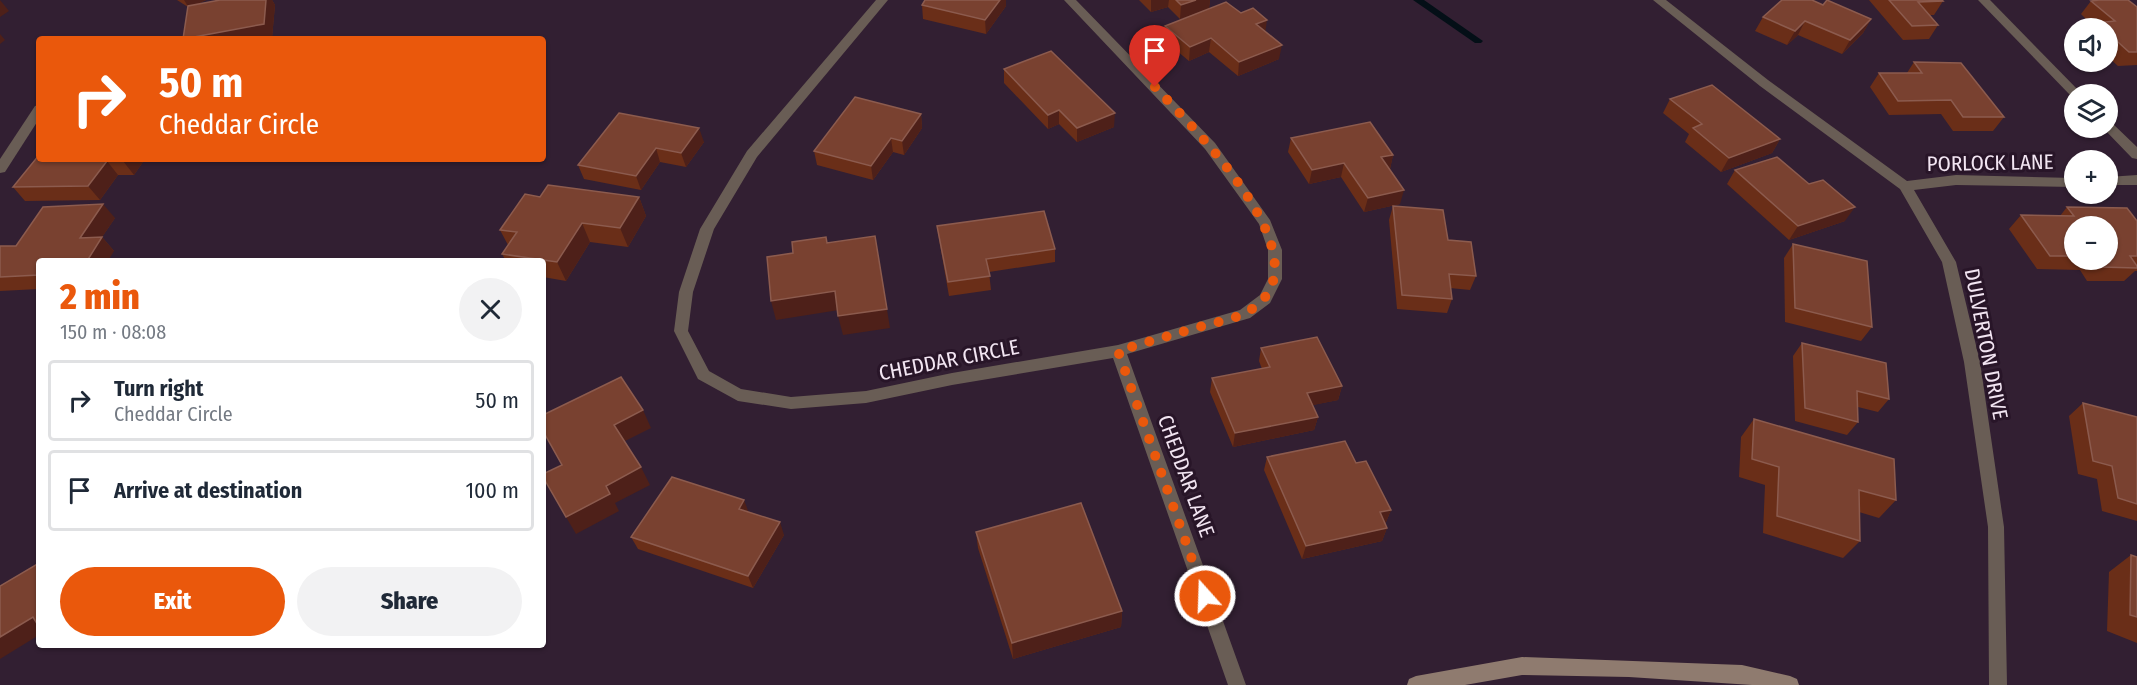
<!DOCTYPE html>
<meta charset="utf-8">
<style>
body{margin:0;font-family:"Fira Sans Condensed",sans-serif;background:#f2f2f3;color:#1f2937;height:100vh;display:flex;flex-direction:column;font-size:22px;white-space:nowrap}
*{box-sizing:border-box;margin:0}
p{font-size:20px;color:#747a83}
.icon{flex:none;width:33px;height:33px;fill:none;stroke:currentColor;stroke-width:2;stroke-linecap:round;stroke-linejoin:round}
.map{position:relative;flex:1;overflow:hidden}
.sheet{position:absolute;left:36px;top:258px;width:510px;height:390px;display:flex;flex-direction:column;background:#fff;border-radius:6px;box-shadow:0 2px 4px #0004}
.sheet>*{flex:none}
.top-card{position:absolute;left:36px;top:36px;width:510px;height:126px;border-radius:6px;box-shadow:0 2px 4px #0004;background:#ea580c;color:#fff;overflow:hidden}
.tools{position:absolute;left:2064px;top:18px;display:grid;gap:12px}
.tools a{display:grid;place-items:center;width:54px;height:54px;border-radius:50%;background:#fff;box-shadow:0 2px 4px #0004;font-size:30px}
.pin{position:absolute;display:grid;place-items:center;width:51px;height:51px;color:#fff;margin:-62px -26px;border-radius:50% 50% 50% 0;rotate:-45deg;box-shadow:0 0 6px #0007}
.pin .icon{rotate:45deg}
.me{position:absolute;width:66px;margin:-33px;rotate:340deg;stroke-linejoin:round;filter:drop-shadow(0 0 4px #0008)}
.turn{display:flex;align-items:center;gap:21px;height:126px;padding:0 24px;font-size:27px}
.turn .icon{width:78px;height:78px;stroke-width:2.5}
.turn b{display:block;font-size:42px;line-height:51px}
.round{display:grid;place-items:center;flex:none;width:63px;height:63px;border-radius:32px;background:#f2f2f3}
.head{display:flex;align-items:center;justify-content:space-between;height:102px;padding:0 24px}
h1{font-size:36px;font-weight:800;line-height:45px;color:#ea580c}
.button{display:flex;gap:12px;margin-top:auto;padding:12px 24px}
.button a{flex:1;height:69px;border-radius:36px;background:#ea580c;color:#fff;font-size:24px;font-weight:800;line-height:69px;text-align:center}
.button a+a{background:#f2f2f3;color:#1f2937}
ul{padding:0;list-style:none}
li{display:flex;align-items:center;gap:18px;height:81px;margin:0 12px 9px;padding:0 12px;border:3px solid #e0e1e3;border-radius:6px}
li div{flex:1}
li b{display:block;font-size:22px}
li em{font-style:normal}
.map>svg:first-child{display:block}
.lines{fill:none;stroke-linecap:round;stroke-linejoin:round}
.stream{fill:#040f17;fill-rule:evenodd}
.minor{fill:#695d55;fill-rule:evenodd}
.secondary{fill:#8f7b6f;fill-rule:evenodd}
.wall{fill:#6a2e18;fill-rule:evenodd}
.shaded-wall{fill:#4e2019}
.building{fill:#794130;stroke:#8c5b4e;stroke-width:1.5}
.route{stroke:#ea580c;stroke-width:10;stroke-dasharray:0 18}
.labels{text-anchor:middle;stroke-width:6;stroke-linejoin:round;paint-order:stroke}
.street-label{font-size:21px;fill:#f2e5f2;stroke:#281528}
</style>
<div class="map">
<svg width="2137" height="685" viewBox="0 0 2137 685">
<rect width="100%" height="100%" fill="#321f32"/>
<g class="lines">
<!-- stream -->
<polygon class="stream" points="1413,0 1424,0 1483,41 1481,43 1475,43"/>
<!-- minor -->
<g class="minor">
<polygon points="876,0 888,0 757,157 714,229 693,292 688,331 709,371 741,389 791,397 866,391 952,373 1118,345 1240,310 1260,295 1268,279 1268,250 1259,224 1205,149 1064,0 1076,0 1215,143 1270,220 1282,250 1282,279 1270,303 1250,318 1127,354 1246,685 1228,685 1113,358 952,385 866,403 791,409 738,401 698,379 674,331 679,292 700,229 747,151"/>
<polygon points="1653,0 1666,0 1768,80 1907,181 1956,175 2074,178 2074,187 1956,185 1914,190 1956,262 1980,362 2004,527 2007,685 1989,685 1988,527 1964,362 1942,262 1900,189 1760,86"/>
<polygon points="1978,0 1990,0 2082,94 2072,97"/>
<polygon points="39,105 39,119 5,172 0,173 0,159 35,106"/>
<polygon points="2108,122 2112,123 2137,147 2137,159 2132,158 2104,129 2108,128"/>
<polygon points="2137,175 2137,185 2108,185 2108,177"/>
</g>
<!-- secondary -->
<polygon class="secondary" points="1522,657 1742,665 1790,676 1797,679 1799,685 1752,685 1629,677 1522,675 1465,685 1407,685 1409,679 1416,676"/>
</g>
<!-- wall -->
<g class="wall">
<polygon points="177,0 206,0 197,4 220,0 272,0 275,5 272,38 188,7"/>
<polygon points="1139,0 1210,0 1209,8 1265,32 1279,59 1238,76 1209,52 1189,61 1164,40 1165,26 1198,13 1180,19 1168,7 1151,12"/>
<polygon points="1869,0 1942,0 1943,1 1934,15 1930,15 1938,25 1929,39 1903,40"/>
<polygon points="2091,1 2137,7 2137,65 2118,66 2108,57 2108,28 2092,28 2093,26 2081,14"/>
<polygon points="922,5 1006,6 986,34 923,19"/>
<polygon points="1823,5 1871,19 1863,33 1842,54 1798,35 1787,45 1755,31 1763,17"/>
<polygon points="1914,62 2004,117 1993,131 1953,131 1941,114 1889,115 1870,87 1879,73 1907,73"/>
<polygon points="1004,69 1114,127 1077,142 1059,124 1048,129 1004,83"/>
<polygon points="1670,99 1780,139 1772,153 1721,172 1685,142 1689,134 1663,113"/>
<polygon points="619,113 704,142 686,167 660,162 641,190 584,179 578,165"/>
<polygon points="921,114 922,128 904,155 893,152 873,180 817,165 814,151"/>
<polygon points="1291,138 1393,155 1390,169 1400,204 1364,212 1341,177 1309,184 1288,152"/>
<polygon points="39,159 145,159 134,175 118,175 100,200 25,201 13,187"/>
<polygon points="1735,170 1845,221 1789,240 1727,184"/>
<polygon points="540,197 639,197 646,216 628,247 590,242 566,281 543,277 543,261 506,261 502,254 508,245 500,230"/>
<polygon points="1393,206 1448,240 1476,276 1470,290 1450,288 1452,299 1447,313 1397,309 1389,220"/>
<path d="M2067 207 2137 221V271H2135L2124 281H2087L2080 270 2037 269 2009 229 2021 215 2060 216ZM2074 226 2108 260H2074Z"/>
<polygon points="115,218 102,237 114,251 39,261 39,289 0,291 0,246 16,246"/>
<polygon points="937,226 1055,249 1055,262 989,272 991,290 949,296 939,239"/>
<polygon points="1793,244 1872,327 1861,341 1785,322 1784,258"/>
<polygon points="1802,343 1889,399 1878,412 1858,407 1858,422 1847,435 1795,421 1793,356"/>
<polygon points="1261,348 1342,386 1338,400 1312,405 1318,417 1314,430 1233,447 1210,392 1212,378 1262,369 1259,361"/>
<polygon points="2083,403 2137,417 2137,521 2102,511 2097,479 2078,474 2069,416"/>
<polygon points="1754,419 1896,500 1879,518 1859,512 1860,541 1843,558 1763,533 1765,485 1739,477 1741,437"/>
<polygon points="1267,457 1356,463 1391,510 1386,522 1385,523 1387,528 1382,541 1302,559 1264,470"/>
<polygon points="749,512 784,535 753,588 638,549 631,537"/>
<polygon points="976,532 1122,611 1121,627 1013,659 978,548"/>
<polygon points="2131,555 2137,557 2137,643 2107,631 2109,572"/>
</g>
<!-- shaded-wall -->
<g class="shaded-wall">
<polygon points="0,0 9,11 0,17"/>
<polygon points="184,0 206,0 189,8"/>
<polygon points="266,0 272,0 275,5 272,38 267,39 187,39"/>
<polygon points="1000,0 1006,0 1006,6 986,34 985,20"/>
<polygon points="1151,0 1169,0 1168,7 1151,12"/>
<polygon points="1196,0 1210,0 1209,9 1180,19 1181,5"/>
<polygon points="1871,19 1863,33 1842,54 1850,40"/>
<polygon points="1267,20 1265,34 1256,24"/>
<polygon points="1805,21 1798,35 1787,45 1795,31"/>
<polygon points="0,34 5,40 0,44"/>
<polygon points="1211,38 1209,52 1189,61 1190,47"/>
<polygon points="1282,45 1279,59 1238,76 1239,62"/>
<polygon points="1059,110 1059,124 1048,129 1048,115"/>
<polygon points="1115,113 1114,127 1077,142 1077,128"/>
<polygon points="921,114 922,128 904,155 902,141"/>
<polygon points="699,128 704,142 686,167 681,153"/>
<polygon points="891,138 893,152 873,180 871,166"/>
<polygon points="1780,139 1772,153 1721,172 1729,158"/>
<polygon points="656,148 660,162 641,190 636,176"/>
<polygon points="1393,155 1390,169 1381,157"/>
<polygon points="124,159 145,159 134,175 123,161"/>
<polygon points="107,161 118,175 100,200 88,186"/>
<polygon points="1344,163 1341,177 1309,184 1312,170"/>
<polygon points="1404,190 1400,204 1364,212 1368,198"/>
<polygon points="639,197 646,216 628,247 620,228"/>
<polygon points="103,204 115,218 102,237 114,251 108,261 87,261 80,238"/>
<polygon points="1855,207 1845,221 1789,240 1798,226"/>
<polygon points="582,223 590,242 566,281 557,262"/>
<polygon points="875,236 890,328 843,335 838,316"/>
<polygon points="835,291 839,310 776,320 771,301"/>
<polygon points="1342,386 1338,400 1304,407 1307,393"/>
<polygon points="643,410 651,428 623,442 614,425"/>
<polygon points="1318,417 1314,430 1233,447 1235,433"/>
<polygon points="641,467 650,485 615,503 619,511 576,534 566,517 606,486"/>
<polygon points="744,500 749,513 739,509"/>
<polygon points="1391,510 1386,522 1375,525 1380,512"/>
<polygon points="780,522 784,535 753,588 748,576"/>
<polygon points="1387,528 1382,541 1302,559 1306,546"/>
<polygon points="1122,611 1121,627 1013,659 1012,643"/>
<polygon points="33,617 39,621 39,635 0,659 0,637"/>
<polygon points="57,645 66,645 61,648"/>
</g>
<!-- building -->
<g class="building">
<polygon points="220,0 266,0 264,24 183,39 188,6"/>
<polygon points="925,0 1000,0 985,20 922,5"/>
<polygon points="1176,0 1196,0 1181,5"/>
<polygon points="1782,0 1812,0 1823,5 1827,0 1871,19 1850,40 1805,21 1795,31 1763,17"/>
<polygon points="1889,0 1942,0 1943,1 1918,2 1938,25 1912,26"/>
<polygon points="2099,0 2128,0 2137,7 2137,52 2129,52 2108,33 2108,28 2102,28 2096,23 2115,21 2091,1"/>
<polygon points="1226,2 1241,13 1253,8 1267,20 1256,24 1282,45 1239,62 1211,38 1190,47 1165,26"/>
<polygon points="1051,51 1115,113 1077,128 1059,110 1048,115 1004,69"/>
<polygon points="1914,62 1961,63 2004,117 1963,117 1951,100 1898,101 1879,73 1922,73"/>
<polygon points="1712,85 1780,139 1729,158 1693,128 1702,124 1670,99"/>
<polygon points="855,97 921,114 902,141 891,138 871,166 814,151"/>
<polygon points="619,113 699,128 681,153 656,148 636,176 578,165"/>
<polygon points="1370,122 1393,155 1381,157 1404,190 1368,198 1344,163 1312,170 1291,138"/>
<polygon points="39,155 39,159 124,159 123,161 107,161 88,186 13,187"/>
<polygon points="1777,157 1809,184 1823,180 1855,207 1798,226 1735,170"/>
<polygon points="548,185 639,197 620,228 582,223 557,262 502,254 517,232 500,230 525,194 540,197"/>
<polygon points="103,204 80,238 102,237 87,261 39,261 39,275 0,277 0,246 16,246 43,207"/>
<polygon points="1393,206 1443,210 1448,240 1471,242 1476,276 1449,274 1452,299 1402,295"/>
<polygon points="2067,207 2127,208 2137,221 2137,256 2130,256 2137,266 2137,268 2100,267 2095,260 2108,260 2108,226 2074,226 2074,256 2050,256 2021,215 2074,216"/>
<polygon points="1044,211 1055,249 986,259 990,276 948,282 937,226"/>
<polygon points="875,236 887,309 838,316 835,291 771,301 767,257 793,253 792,242 826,237 827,243"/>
<polygon points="1793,244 1867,261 1872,327 1795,308"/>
<polygon points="1317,337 1342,386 1307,393 1318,417 1235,433 1212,378 1270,367 1261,348"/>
<polygon points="1802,343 1886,363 1889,399 1857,391 1858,422 1805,408"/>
<polygon points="621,377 643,410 614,425 641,467 606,486 610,494 566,517 543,477 543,474 562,465 543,431 543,415"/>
<polygon points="2083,403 2137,417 2137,504 2118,498 2112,466 2093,461"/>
<polygon points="1754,419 1894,459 1896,500 1859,490 1860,541 1777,516 1779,467 1752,459"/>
<polygon points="1345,441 1356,463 1366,461 1391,510 1380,512 1387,528 1306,546 1267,457"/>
<polygon points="672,477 744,500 739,509 780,522 748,576 631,537"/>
<polygon points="1081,503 1122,611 1012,643 976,532"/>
<polygon points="2131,555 2137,557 2137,617 2130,615"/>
<polygon points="39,563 39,627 33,617 0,637 0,586"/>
</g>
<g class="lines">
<!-- route -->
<path class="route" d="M1155 87C1193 128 1336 266 1245 313 1234 319 1218 322 1206 325 1176 334 1147 342 1118 351L1205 596"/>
</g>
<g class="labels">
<!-- street labels -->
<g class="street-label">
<text transform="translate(1990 163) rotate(-1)" y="7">PORLOCK LANE</text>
<text transform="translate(1986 344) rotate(79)" y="7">DULVERTON DRIVE</text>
<text transform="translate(949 360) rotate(-11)" y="7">CHEDDAR CIRCLE</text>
<text transform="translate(1186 476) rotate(70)" y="7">CHEDDAR LANE</text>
</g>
</g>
</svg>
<div class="tools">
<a><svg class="icon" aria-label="sound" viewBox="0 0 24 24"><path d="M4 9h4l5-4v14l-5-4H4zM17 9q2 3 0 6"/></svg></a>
<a><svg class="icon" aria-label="layers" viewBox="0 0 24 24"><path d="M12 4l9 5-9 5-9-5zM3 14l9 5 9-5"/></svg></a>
<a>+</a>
<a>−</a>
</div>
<div class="pin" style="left:1155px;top:87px;background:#d93025"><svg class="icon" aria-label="arrive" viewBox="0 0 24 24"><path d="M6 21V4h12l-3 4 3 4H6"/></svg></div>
<svg class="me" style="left:1205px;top:596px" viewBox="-20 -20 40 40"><circle r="17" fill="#ea580c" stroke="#fff" stroke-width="3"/><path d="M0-11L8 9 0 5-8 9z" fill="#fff"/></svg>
<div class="top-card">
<div class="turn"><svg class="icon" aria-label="right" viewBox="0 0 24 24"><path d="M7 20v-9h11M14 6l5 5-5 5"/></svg><div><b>50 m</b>Cheddar Circle</div></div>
</div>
<section class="sheet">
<div class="head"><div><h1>2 min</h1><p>150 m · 08:08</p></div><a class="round"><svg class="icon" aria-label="close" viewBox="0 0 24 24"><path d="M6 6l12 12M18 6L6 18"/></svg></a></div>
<ul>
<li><svg class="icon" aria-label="right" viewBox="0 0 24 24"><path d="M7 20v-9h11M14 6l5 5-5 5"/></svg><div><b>Turn right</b><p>Cheddar Circle</p></div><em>50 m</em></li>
<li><svg class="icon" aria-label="arrive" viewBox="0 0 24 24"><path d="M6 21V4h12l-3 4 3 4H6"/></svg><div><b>Arrive at destination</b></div><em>100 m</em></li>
</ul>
<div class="button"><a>Exit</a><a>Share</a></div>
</section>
</div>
